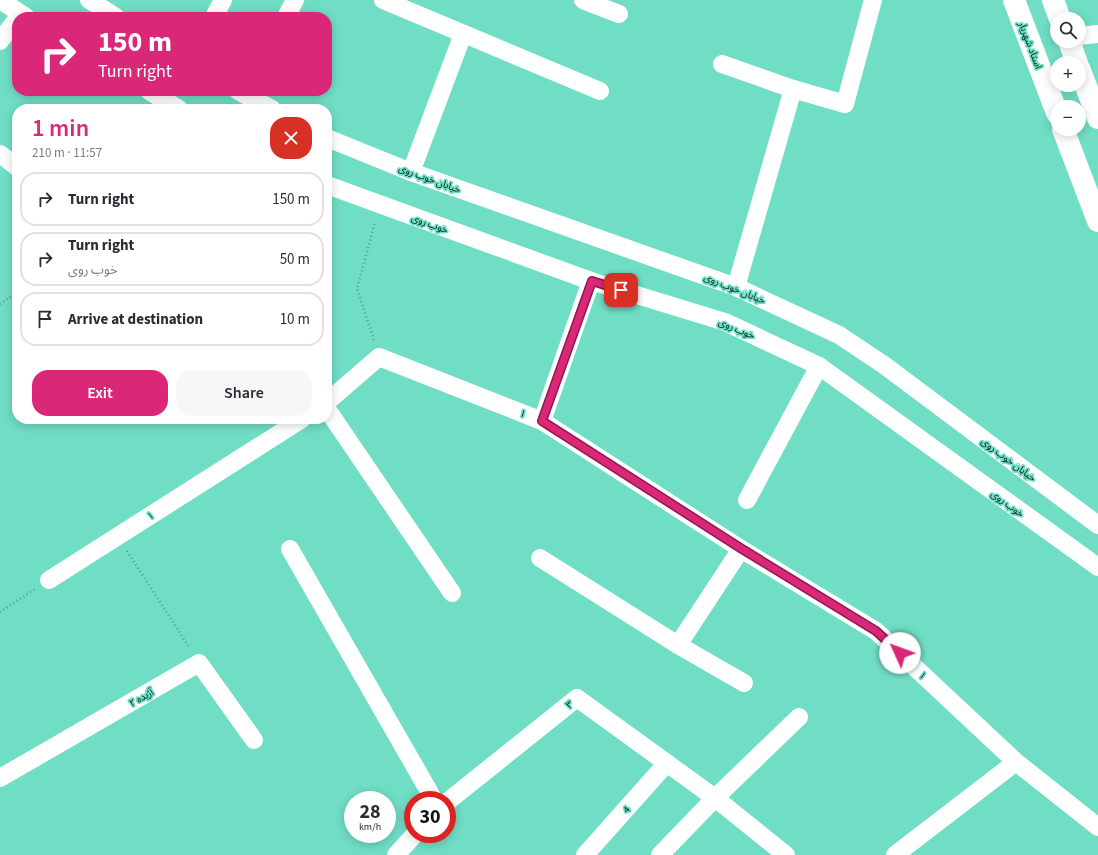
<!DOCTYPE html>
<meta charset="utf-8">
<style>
body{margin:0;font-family:"Source Sans 3","Noto Sans Arabic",sans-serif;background:#f7f7f7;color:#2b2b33;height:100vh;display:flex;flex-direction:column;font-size:15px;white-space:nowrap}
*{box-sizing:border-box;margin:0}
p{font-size:13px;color:#7c7c81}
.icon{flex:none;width:22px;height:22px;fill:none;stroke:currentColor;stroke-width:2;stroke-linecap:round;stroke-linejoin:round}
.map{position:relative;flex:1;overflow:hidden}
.panel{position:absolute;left:12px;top:104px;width:320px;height:320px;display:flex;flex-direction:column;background:#fff;border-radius:16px;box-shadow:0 2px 10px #0003}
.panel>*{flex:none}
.guide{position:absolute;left:12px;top:12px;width:320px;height:84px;border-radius:16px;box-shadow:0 2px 10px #0003;background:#db2777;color:#fff;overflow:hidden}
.buttons{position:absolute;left:1050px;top:12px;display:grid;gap:8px}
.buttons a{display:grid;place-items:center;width:36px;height:36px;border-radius:50%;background:#fff;box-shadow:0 2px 10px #0003;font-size:20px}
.speed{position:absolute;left:344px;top:791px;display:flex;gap:8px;font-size:20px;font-weight:700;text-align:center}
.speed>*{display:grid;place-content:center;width:52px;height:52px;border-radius:50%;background:#fff;box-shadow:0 2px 10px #0003;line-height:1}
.speed small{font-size:10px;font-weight:400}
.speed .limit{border:6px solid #d22;background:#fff;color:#111}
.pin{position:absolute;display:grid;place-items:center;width:34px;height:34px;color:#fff;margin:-17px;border-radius:8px;box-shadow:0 2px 6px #0006}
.me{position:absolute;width:44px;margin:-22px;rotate:313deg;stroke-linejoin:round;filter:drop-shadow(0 0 3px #0008)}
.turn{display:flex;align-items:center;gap:14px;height:84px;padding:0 20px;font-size:18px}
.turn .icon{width:52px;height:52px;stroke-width:2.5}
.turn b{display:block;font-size:28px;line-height:34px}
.round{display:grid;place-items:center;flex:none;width:42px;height:42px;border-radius:16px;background:#f7f7f7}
.head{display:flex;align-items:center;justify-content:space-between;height:68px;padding:0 20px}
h1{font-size:24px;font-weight:600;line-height:30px;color:#db2777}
.cta{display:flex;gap:8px;margin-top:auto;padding:8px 20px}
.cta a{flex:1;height:46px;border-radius:16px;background:#db2777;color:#fff;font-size:16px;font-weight:600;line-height:46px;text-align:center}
.cta a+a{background:#f7f7f7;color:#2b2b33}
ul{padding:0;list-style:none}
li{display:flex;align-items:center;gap:12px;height:54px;margin:0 8px 6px;padding:0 12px;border:2px solid #e1e1e2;border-radius:16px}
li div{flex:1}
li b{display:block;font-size:15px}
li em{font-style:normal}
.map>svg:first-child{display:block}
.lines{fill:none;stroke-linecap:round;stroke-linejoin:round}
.path{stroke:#4ca18f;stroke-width:2.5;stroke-dasharray:1 3;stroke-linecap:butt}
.street{stroke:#fff;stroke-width:18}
.primary{stroke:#fff;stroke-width:22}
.route-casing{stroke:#8e194d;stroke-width:10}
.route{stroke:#db2777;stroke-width:7}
.labels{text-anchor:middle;stroke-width:3.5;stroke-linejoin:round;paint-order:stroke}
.street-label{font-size:10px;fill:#032720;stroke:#70ddc5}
</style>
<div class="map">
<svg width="1098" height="855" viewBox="0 0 1098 855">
<rect width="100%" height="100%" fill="#70ddc5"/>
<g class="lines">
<!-- path -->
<g class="path">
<polyline points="0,304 17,292"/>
<polyline points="374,340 357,289 375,222"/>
<polyline points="127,551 189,647"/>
<polyline points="0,612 35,589"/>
</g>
<!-- street -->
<g class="street">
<polyline points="0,0 26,17"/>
<polyline points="89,0 116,17"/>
<polyline points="383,0 600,91"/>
<polyline points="583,0 619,14"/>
<polyline points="214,17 223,0"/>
<polyline points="286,17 295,0"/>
<polyline points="1079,36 1098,34"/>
<polyline points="0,41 17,19"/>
<polyline points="722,64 793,89"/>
<polyline points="149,91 179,109"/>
<polyline points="238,91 272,109"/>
<polyline points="327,138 411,172 736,287 839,335 884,365 1098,525"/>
<polyline points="0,154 17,167"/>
<polyline points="411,172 463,34"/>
<polyline points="327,185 591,281 725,322 819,366 1098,567"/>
<polyline points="736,287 793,89 845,104 873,0"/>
<polyline points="327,402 379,357 542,421 741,549 876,631 1016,762 1098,827"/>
<polyline points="327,409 452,593"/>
<polyline points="542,421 591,281"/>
<polyline points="747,500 819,366"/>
<polyline points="290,549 434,800"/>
<polyline points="741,549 678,645 744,683"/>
<polyline points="540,558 678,645"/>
<polyline points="49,580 302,419"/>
<polyline points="0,778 199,663 254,740"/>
<polyline points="447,802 577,698 715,798 786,855"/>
<polyline points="396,855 415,834"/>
<polyline points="585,855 667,763"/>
<polyline points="660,855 715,798 799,717"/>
<polyline points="895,855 1016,762"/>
</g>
<!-- primary -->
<g class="primary">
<polyline points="1014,0 1057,113"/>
<polyline points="1053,0 1060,19"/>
<polyline points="1069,41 1077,63"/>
<polyline points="1079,68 1098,118"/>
<polyline points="1063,129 1098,221"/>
</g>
</g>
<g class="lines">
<!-- route casing -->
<g class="route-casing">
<polyline id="route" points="621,290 592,281 542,421 742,549 876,631 900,653"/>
</g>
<!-- route -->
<use href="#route" class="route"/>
</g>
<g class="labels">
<!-- street labels -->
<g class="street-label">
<text transform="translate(1031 45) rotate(69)" y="4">استاد شهریار</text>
<text transform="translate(430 178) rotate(20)" y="4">خیابان خوب روی</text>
<text transform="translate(430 223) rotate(20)" y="4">خوب روی</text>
<text transform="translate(735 288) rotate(22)" y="4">خیابان خوب روی</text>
<text transform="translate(737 328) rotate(23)" y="4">خوب روی</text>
<text transform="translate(523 413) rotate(21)" y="4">۱</text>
<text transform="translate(1009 459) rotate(37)" y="4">خیابان خوب روی</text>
<text transform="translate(1008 503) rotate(36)" y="4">خوب روی</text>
<text transform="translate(150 515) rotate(-32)" y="4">۱</text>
<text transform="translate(923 675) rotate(43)" y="4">۱</text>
<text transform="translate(141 697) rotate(-30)" y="4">آژیده ۲</text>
<text transform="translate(569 704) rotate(-39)" y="4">۳</text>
<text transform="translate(626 809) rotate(-48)" y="4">4</text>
</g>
</g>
</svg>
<div class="buttons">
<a><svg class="icon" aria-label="search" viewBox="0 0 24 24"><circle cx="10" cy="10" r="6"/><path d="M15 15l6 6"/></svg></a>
<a>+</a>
<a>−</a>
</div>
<div class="speed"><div>28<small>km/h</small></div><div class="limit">30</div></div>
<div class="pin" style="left:621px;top:290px;background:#d93025"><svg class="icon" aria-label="arrive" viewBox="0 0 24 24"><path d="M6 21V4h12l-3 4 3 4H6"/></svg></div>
<svg class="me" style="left:900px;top:653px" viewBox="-20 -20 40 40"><circle r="19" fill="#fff"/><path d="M0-13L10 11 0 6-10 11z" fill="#db2777"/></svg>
<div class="guide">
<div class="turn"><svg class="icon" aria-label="right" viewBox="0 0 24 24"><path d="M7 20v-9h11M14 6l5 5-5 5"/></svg><div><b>150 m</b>Turn right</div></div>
</div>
<section class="panel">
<div class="head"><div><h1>1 min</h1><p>210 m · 11:57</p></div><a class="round" style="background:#d93025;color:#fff"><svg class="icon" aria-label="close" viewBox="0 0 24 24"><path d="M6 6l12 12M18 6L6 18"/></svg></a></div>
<ul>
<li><svg class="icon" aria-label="right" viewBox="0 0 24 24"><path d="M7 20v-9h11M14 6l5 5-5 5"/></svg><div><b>Turn right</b></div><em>150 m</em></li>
<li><svg class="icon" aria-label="right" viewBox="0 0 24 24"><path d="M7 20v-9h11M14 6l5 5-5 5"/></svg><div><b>Turn right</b><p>خوب روی</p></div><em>50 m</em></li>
<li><svg class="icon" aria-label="arrive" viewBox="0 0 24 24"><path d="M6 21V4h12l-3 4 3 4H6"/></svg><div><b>Arrive at destination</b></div><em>10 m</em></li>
</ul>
<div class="cta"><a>Exit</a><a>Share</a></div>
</section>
</div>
